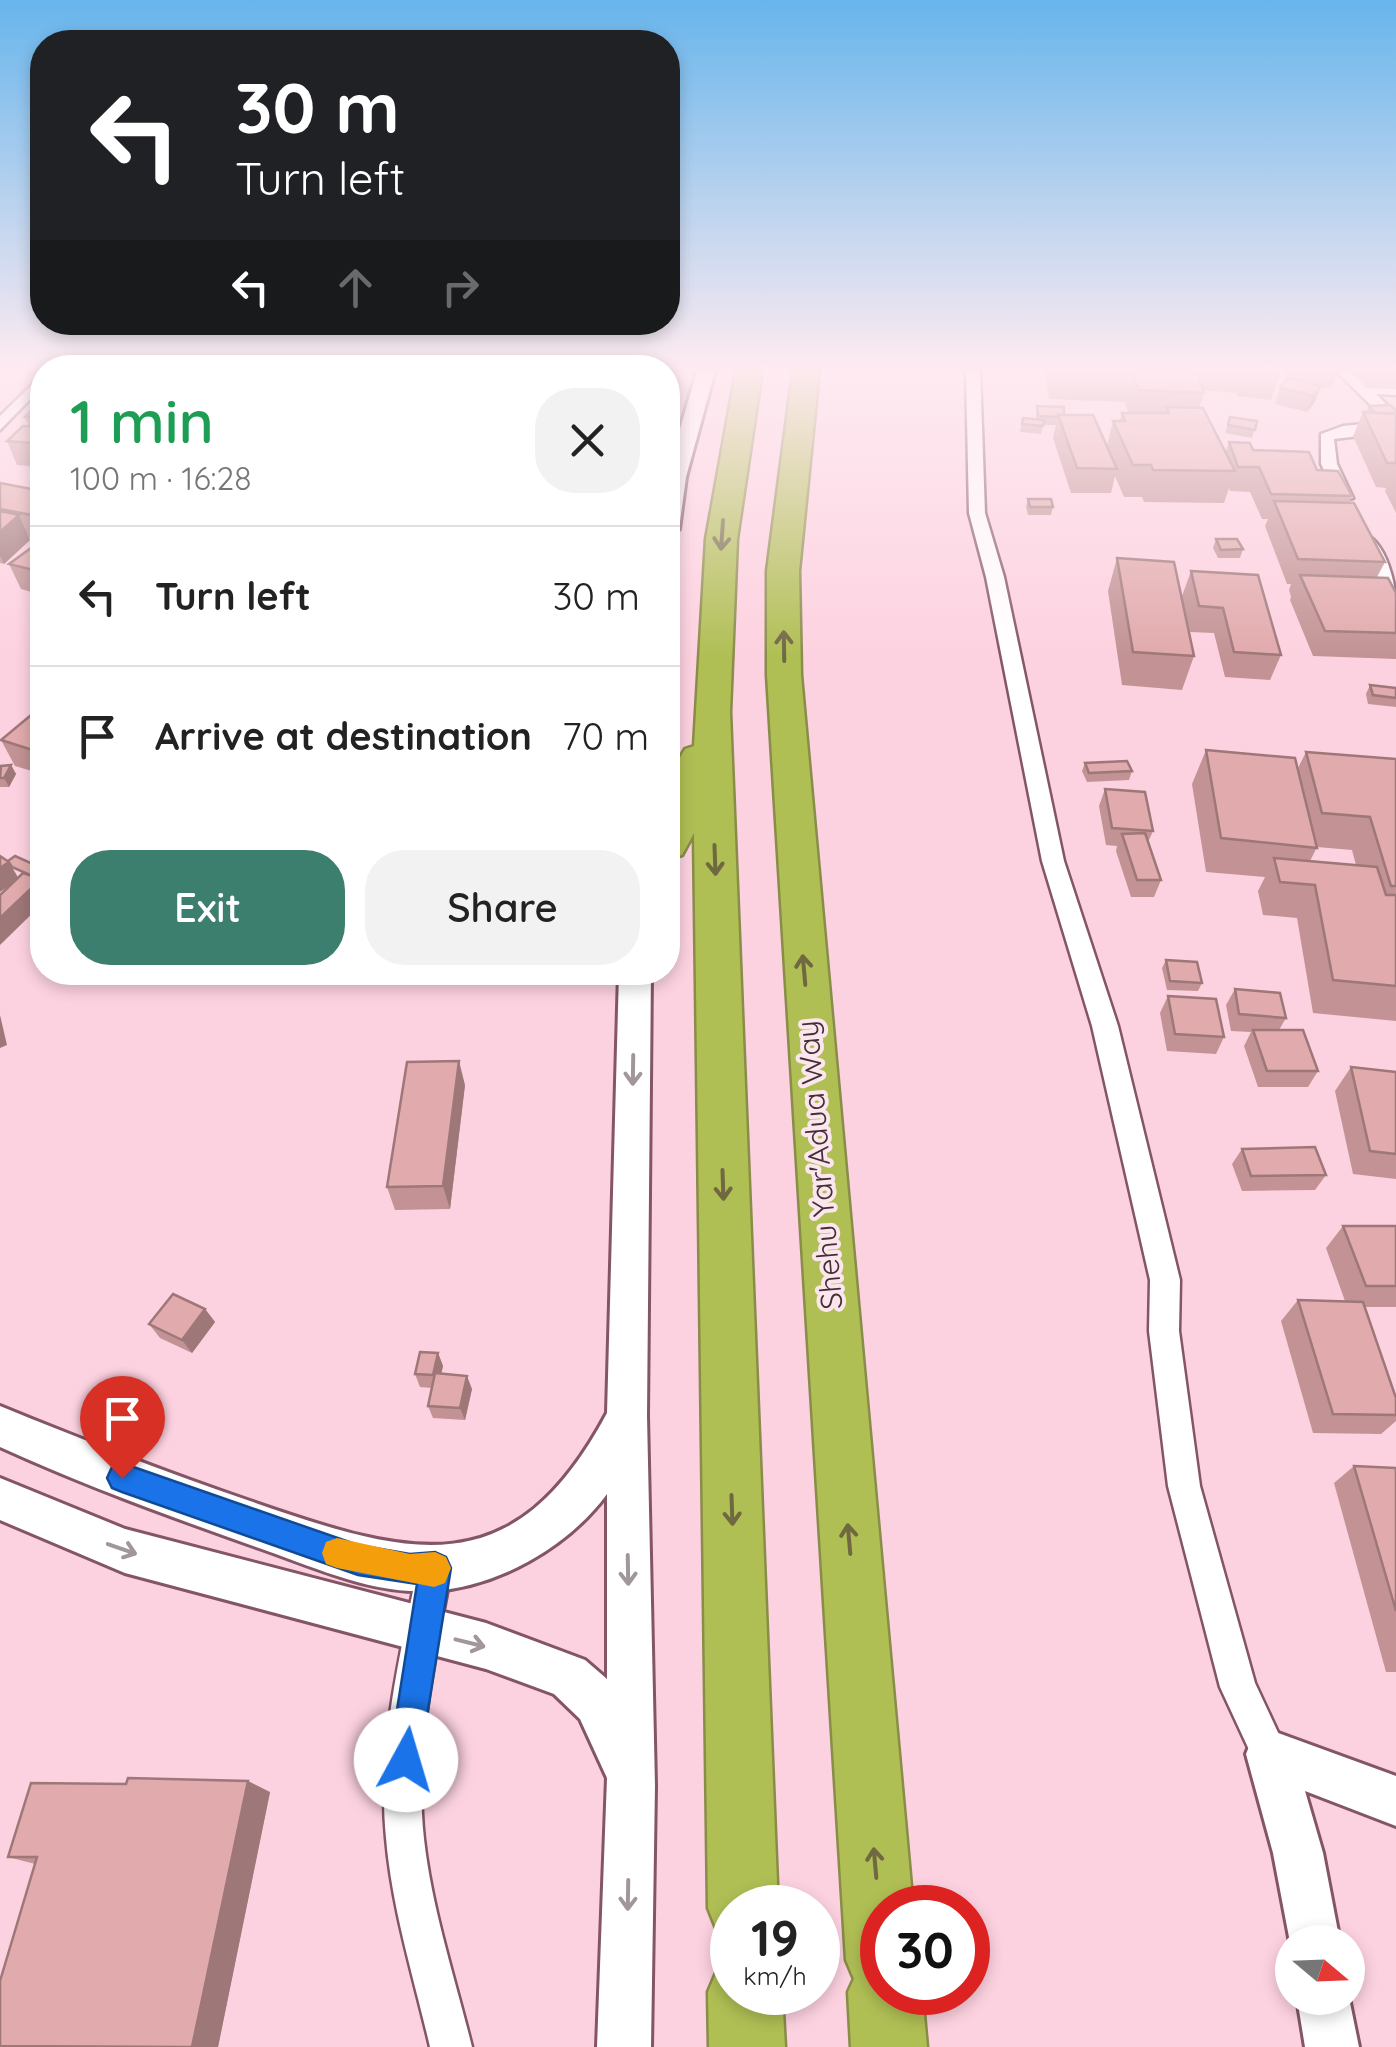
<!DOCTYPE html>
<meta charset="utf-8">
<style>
body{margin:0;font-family:Quicksand,sans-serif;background:#f2f2f2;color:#222;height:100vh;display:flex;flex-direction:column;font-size:38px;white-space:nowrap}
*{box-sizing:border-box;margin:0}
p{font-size:32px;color:#767676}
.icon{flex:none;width:55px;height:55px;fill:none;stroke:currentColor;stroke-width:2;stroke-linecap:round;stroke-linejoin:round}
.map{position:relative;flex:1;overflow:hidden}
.side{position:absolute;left:30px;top:355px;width:650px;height:630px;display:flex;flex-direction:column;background:#fff;border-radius:40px;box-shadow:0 5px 15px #0003}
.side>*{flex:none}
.top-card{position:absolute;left:30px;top:30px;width:650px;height:305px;border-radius:40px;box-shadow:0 5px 15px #0003;background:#202124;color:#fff;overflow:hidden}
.needle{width:65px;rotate:109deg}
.tools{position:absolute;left:1275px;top:1925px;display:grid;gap:20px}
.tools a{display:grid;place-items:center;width:90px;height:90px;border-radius:50%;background:#fff;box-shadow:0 5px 15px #0003;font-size:50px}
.speed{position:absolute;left:710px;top:1885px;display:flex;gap:20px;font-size:50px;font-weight:700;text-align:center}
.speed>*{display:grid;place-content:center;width:130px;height:130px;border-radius:50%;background:#fff;box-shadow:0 5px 15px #0003;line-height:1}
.speed small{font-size:25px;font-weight:400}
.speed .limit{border:15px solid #d22;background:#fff;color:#111}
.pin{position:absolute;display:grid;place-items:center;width:85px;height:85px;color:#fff;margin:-102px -42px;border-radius:50% 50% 50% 0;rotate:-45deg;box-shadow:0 0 10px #0007}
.pin .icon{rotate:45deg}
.me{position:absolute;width:110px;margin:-55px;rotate:6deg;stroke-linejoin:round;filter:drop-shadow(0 0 8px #0008)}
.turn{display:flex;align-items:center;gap:35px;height:210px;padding:0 40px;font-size:45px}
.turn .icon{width:130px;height:130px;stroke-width:2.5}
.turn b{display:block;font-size:70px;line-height:85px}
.lanes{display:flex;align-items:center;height:95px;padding:0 40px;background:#0003;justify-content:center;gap:50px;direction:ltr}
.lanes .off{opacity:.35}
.round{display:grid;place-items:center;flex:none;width:105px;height:105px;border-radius:40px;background:#f2f2f2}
.overview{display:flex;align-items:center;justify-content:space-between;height:170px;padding:0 40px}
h1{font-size:60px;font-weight:600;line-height:75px;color:#1e9e55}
.action{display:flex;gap:20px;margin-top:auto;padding:20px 40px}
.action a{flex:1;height:115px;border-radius:40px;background:#3d7f6f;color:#fff;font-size:40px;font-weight:600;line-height:115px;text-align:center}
.action a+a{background:#f2f2f2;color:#222}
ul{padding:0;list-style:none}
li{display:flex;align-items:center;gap:30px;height:140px;padding:0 40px;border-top:2px solid #e0e0e0}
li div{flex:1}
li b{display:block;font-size:38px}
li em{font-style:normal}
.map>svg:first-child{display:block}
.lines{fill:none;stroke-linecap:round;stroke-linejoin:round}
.minor-casing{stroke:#835566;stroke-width:5}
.tertiary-casing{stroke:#835566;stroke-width:6}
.motorway-casing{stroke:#8a8c49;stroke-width:5}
.minor{fill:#fff;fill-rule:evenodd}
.tertiary{fill:#fff;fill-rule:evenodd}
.motorway{fill:#b0bf54;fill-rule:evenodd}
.wall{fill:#c29294;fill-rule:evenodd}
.shaded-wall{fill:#9e7778}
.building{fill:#e1aaac;stroke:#9e7778;stroke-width:2.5}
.oneway{stroke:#6f6841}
.oneway2{stroke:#a1969a}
.route{fill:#1a73e8;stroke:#114b97;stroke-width:2.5}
.slow{fill:#f59e0b}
.labels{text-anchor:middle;stroke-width:8;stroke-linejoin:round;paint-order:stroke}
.street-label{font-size:30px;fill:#432e35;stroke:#fce6ed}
</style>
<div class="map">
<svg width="1396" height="2047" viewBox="0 0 1396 2047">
<rect width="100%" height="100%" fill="#fdd2e0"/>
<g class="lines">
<!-- minor casing -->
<g class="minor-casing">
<g id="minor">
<polygon points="966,371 980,371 985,513 1004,577 1064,861 1118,1026 1180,1280 1179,1331 1200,1486 1255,1683 1288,1754 1283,1767 1270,1772 1257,1767 1220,1687 1168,1486 1149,1331 1150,1280 1092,1026 1042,861 986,577 969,513"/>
<polygon points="1336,371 1351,371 1366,385 1396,387 1396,395 1376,394 1392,410 1392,416 1382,416"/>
<polygon points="42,375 42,387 0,430 0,416"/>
<polygon points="1396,421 1393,432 1334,439 1337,464 1353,498 1339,501 1321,464 1321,434 1343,426"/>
<path d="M1365 534C1387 544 1396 585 1396 607L1387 602 1356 539Z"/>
<path d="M435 1550 447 1555 452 1567C435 1656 414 1748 424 1839 432 1910 455 1978 472 2047H430C414 1978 392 1909 386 1838 377 1748 400 1655 418 1567L423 1555Z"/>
</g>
</g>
<!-- tertiary casing -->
<g class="tertiary-casing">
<g id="tertiary">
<polygon points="697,371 715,371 686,477 679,529 668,536 668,470"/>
<path d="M619 972H651L647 1416 655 1786 651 2047H597L607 1778 580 1719 554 1694 486 1669 125 1573 0 1520V1478L125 1529 486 1623 585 1660 607 1679V1494C568 1547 498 1587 432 1591 371 1595 312 1566 256 1547 169 1516 83 1485 0 1447V1406C83 1440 165 1472 250 1501 409 1556 513 1589 607 1413Z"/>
<polygon points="1270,1730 1396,1776 1396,1826 1305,1791 1323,1853 1340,1942 1292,1942 1292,1953 1273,1853 1246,1754 1253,1737"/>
<polygon points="1348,1993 1359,2047 1305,2047 1297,1998 1348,1998"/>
</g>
</g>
<!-- motorway casing -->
<g class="motorway-casing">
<g id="motorway">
<path d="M736 371H762L737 539 730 712 778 1908H732V1939L718 1933 708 1908 694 833 682 855 668 859C668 823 665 780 685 749L694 746 706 539Z"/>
<polygon points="793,371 819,371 799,571 801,675 913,1908 882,1908 882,1992 922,1992 927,2047 851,2047 848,1992 854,1979 846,1960 767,675 767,571"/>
<polygon points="732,1960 732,1992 782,1992 785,2047 709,2047 708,1992 719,1966"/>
</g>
</g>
<!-- minor -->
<use href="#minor" class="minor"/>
<!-- tertiary -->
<use href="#tertiary" class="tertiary"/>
<!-- motorway -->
<use href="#motorway" class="motorway"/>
</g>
<!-- wall -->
<g class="wall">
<polygon points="1044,370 1278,370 1279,376 1271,400 1237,396 1237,393 1202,390 1204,393 1199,408 1225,453 1229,442 1317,470 1352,496 1349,503 1385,562 1377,577 1396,593 1396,659 1313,656 1290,600 1291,597 1289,590 1291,584 1287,584 1265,526 1268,519 1262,519 1250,492 1230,491 1229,488 1224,503 1144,502 1142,497 1124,497 1115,476 1111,493 1071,493 1053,438 1056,425 1043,425 1041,434 1020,432 1023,418 1036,419 1037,406 1064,415 1107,445 1113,421 1119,421 1122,413 1128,413 1125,402 1049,399"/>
<polygon points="1282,370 1339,370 1332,388 1320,388 1315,402 1307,412 1275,404 1280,388 1288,379"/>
<polygon points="1353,370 1396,370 1396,389 1365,388"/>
<polygon points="42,400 42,467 17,465 7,441 29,426 25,417"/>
<polygon points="1369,406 1396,410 1396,513 1385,491 1386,488 1376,487 1353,436 1363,412 1366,412"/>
<polygon points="1230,417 1257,421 1252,438 1225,433"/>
<polygon points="0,483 42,491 42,540 29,537 30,540 4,564 0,563"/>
<polygon points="1028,499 1053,507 1051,515 1028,515 1026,507"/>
<polygon points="1216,539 1243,549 1240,558 1218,558 1213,548"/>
<polygon points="42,540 42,595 21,589 9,564"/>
<polygon points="1117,558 1194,656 1182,690 1122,685 1108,591"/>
<polygon points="1191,571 1281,655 1270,680 1225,677 1214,633 1190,632 1182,596"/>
<polygon points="1370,685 1396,688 1396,707 1368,704 1366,694"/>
<polygon points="42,706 42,774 15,766 1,740"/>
<path d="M1206 750 1298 768 1306 752 1396 759V1021L1313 1013 1297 918 1263 915 1258 891 1265 877 1206 872 1192 784ZM1317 847 1352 850 1356 865 1310 861Z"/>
<polygon points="1085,763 1132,771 1129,780 1087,782 1082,771"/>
<polygon points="11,765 16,774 9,787 0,787 0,768"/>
<polygon points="1105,789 1153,831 1148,842 1161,880 1154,897 1131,897 1116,851 1117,846 1106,845 1099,806"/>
<polygon points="1166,960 1202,983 1198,991 1167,990 1162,968"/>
<polygon points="1235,989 1286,1018 1279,1030 1318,1071 1308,1087 1258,1087 1244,1046 1251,1032 1231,1031 1226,1005"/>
<polygon points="1168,996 1224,1037 1216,1054 1167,1051 1160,1013"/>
<polygon points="1351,1067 1396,1072 1396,1179 1353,1174 1335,1091"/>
<polygon points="465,1085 450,1209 395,1210 387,1187"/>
<polygon points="1242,1149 1326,1175 1315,1190 1242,1191 1232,1164"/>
<polygon points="1343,1226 1396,1226 1396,1307 1365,1307 1396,1398 1396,1421 1381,1434 1313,1433 1281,1321 1298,1300 1345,1301 1326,1248"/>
<polygon points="205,1309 215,1322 192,1353 160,1338 149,1324"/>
<polygon points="438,1353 443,1366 441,1374 472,1389 465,1420 433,1418 428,1406 432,1388 420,1387 415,1374"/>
<polygon points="1354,1466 1396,1468 1396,1672 1386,1672 1334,1483"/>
<polygon points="270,1792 218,2047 0,2046 35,1864 8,1857"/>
</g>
<!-- shaded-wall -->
<g class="shaded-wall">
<polygon points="1321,386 1315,402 1307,412 1313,396"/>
<polygon points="19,515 30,540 4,564 0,556 0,532"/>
<polygon points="11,765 16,774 9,787 4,778"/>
<polygon points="9,862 19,879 0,892 0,868"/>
<polygon points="41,879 42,879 42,904 0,945 0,918"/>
<polygon points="0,1015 7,1045 0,1048"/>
<polygon points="459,1061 465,1085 450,1209 443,1186"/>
<polygon points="205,1309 215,1322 192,1353 182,1340"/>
<polygon points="438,1353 443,1366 438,1388 433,1375"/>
<polygon points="467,1376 472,1389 465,1420 460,1408"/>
<polygon points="248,1781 270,1792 218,2047 192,2047"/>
</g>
<!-- building -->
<g class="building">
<polygon points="1106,370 1196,370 1204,393 1138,390 1133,372"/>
<polygon points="1245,370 1278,370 1279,376 1245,373"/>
<polygon points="1288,378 1321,386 1313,396 1280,388"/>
<polygon points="42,400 42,418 25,417"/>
<polygon points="1390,405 1396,410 1396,413 1375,413 1369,406"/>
<polygon points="1037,406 1064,407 1064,415 1058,415 1057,417 1038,416"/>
<polygon points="1167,407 1203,408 1235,471 1153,470 1151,465 1133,465 1113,421 1125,421 1122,413 1169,413"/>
<polygon points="1363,412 1396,414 1396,463 1387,463"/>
<polygon points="1058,415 1093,415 1117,469 1077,468"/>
<polygon points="1230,417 1257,421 1255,430 1228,425"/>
<polygon points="1023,418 1044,420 1043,426 1022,424"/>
<polygon points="23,426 42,427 42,444 7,441"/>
<polygon points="1229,442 1250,443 1253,450 1309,452 1317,470 1338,471 1352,496 1271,494 1259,467 1238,467"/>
<polygon points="0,483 42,491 42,517 0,509"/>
<polygon points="1028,499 1051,499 1053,507 1030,507"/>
<polygon points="1274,501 1354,503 1385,562 1298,559"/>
<polygon points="0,511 19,515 0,532"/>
<polygon points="1216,539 1237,539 1243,549 1221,550"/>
<polygon points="42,540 41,572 9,564"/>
<polygon points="1117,558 1174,562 1194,656 1133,652"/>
<polygon points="1191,571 1258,575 1281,655 1234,652 1223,608 1199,606"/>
<polygon points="1300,575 1388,578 1396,593 1396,633 1325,631"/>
<polygon points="1370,685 1396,688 1396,698 1373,695"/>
<polygon points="42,706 42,753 1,740"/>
<polygon points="1206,750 1295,758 1317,848 1221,838"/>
<polygon points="1306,752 1396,759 1396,886 1391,886 1370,817 1322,813"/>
<polygon points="1127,761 1132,771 1089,773 1085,763"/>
<polygon points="11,765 4,778 0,778 1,766"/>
<polygon points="1105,789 1145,792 1153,831 1112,828"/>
<polygon points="1145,833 1161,880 1137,880 1122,834"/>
<polygon points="0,856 9,862 0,868"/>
<polygon points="15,856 42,868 42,879 41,880 12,867 8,861"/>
<polygon points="1274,858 1377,867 1386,895 1396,895 1396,986 1333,980 1315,885 1280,882"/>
<polygon points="23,873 41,879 0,918 0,895"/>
<polygon points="1166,960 1197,962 1202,983 1170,981"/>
<polygon points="1235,989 1280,993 1286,1018 1239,1014"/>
<polygon points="1168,996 1216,999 1224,1037 1175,1034"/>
<polygon points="1253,1030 1303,1030 1318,1071 1267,1071"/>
<polygon points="459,1061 443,1186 387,1187 407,1062"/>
<polygon points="1351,1067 1396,1072 1396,1154 1370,1151"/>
<polygon points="1315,1147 1326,1175 1251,1176 1242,1149"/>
<polygon points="1343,1226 1396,1226 1396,1286 1366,1286"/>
<polygon points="173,1294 205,1309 182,1340 149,1324"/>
<polygon points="1298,1300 1363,1302 1396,1398 1396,1415 1333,1414"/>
<polygon points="420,1352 438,1353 433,1375 415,1374"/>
<polygon points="435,1373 467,1376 460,1408 428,1406"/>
<polygon points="1354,1466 1396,1468 1396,1611"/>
<polygon points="128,1778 248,1781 192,2047 0,2046 0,1981 37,1857 8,1857 31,1783 126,1784"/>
</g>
<!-- one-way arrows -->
<defs><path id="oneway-shaft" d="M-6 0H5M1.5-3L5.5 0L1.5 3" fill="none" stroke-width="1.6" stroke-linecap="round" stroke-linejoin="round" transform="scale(2.5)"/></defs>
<g class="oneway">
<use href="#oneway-shaft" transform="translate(722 535) rotate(94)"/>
<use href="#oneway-shaft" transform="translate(784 646) rotate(-91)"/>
<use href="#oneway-shaft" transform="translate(715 860) rotate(88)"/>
<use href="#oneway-shaft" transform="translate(804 970) rotate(-95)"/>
<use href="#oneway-shaft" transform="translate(723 1185) rotate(88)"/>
<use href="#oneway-shaft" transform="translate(732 1510) rotate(88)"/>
<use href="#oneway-shaft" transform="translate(849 1539) rotate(-95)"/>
<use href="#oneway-shaft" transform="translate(875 1863) rotate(-95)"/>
</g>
<g class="oneway2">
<use href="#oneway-shaft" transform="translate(633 1070) rotate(91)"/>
<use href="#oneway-shaft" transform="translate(122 1549) rotate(19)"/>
<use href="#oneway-shaft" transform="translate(628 1570) rotate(89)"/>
<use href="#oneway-shaft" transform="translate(470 1643) rotate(14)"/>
<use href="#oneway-shaft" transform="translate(628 1895) rotate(91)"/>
</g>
<!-- sky -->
<linearGradient id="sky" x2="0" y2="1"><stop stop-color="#67b5ec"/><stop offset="0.56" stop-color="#feebf1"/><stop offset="1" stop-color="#feebf1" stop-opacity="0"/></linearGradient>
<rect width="1396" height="657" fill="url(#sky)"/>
<!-- route -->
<polygon class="route" points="122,1463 358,1545 410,1554 435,1552 446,1557 451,1568 418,1772 406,1777 394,1772 389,1760 417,1584 358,1575 122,1492 112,1488 107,1478 112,1467"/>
<!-- slow -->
<polygon class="slow" points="337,1538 410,1554 435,1552 446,1557 451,1568 445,1583 434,1587 337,1568 326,1564 322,1553 326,1542"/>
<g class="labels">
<!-- street labels -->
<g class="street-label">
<text transform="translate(820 1165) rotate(-95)" y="10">Shehu Yar'Adua Way</text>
</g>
</g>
</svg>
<div class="tools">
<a><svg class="needle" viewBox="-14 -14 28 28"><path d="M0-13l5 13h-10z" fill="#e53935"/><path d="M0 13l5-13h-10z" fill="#767676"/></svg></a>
</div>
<div class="speed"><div>19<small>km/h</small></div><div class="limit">30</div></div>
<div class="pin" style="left:122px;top:1478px;background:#d93025"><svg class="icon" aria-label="arrive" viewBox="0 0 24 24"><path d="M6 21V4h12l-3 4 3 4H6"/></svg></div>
<svg class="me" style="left:406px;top:1760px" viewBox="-20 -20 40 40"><circle r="19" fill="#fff"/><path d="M0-13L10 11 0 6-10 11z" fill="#1a73e8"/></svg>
<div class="top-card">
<div class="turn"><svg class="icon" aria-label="left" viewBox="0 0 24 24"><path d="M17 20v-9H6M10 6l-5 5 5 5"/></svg><div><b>30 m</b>Turn left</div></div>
<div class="lanes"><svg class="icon" aria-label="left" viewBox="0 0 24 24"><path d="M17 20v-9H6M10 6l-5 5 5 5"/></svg><svg class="icon off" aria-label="ahead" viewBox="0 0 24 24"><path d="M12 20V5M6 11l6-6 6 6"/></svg><svg class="icon off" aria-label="right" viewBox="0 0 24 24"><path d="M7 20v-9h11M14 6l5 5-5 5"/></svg></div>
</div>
<section class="side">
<div class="overview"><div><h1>1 min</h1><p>100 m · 16:28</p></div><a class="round"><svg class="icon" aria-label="close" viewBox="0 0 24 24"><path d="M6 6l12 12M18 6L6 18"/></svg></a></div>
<ul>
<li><svg class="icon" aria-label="left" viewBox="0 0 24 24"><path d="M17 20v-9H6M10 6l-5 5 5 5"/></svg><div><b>Turn left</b></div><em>30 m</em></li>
<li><svg class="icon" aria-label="arrive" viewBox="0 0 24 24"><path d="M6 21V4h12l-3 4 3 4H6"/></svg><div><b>Arrive at destination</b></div><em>70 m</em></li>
</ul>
<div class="action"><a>Exit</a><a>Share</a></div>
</section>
</div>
